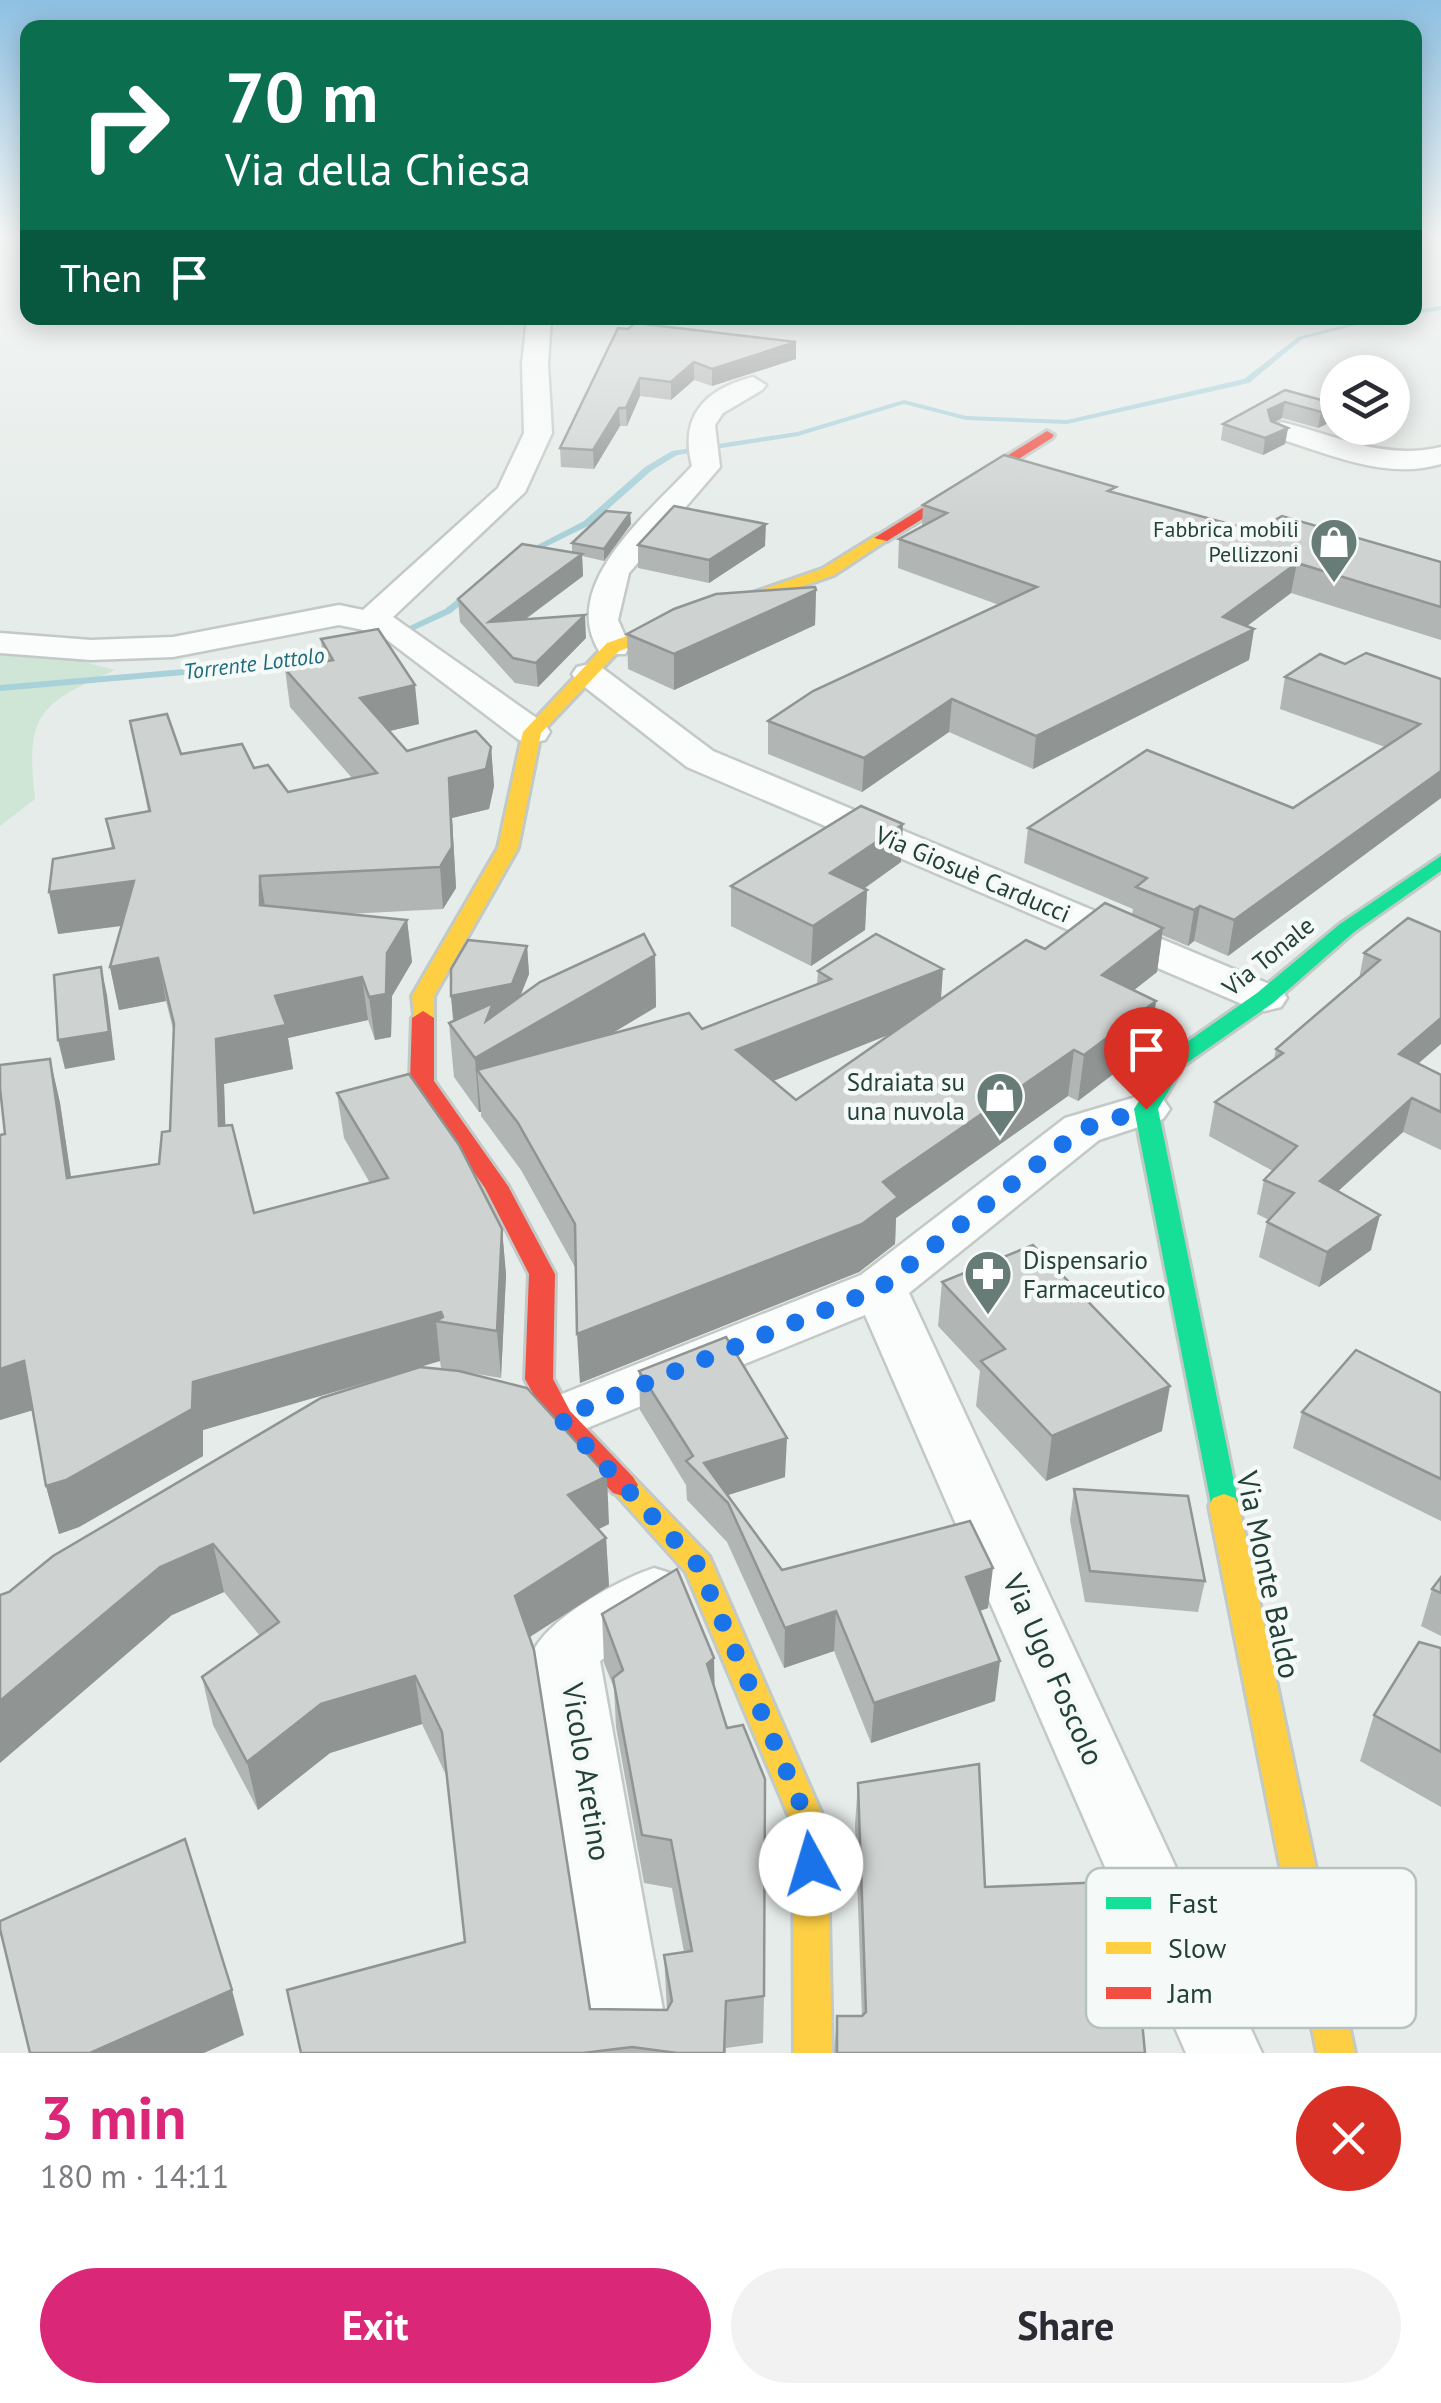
<!DOCTYPE html>
<meta charset="utf-8">
<style>
body{margin:0;font-family:"PT Sans",sans-serif;background:#f2f2f3;color:#2b2b33;height:100vh;display:flex;flex-direction:column;font-size:38px;white-space:nowrap}
*{box-sizing:border-box;margin:0}
p{font-size:32px;color:#7c7c81}
.icon{flex:none;width:55px;height:55px;fill:none;stroke:currentColor;stroke-width:2;stroke-linecap:round;stroke-linejoin:round}
.map{position:relative;height:2053px;overflow:hidden}
.details{display:flex;flex-direction:column;background:#fff;flex:1}
.details>*{flex:none}
.hud{position:absolute;left:20px;top:20px;width:1402px;height:305px;border-radius:20px;box-shadow:0 5px 25px #0003;background:#0b6e4f;color:#fff;overflow:hidden}
.buttons{position:absolute;left:1320px;top:355px;display:grid;gap:20px}
.buttons a{display:grid;place-items:center;width:90px;height:90px;border-radius:50%;background:#fff;box-shadow:0 5px 25px #0003;font-size:50px}
.pin{position:absolute;display:grid;place-items:center;width:85px;height:85px;color:#fff;margin:-102px -42px;border-radius:50% 50% 50% 0;rotate:-45deg;box-shadow:0 0 10px #0007}
.pin .icon{rotate:45deg}
.me{position:absolute;width:110px;margin:-55px;rotate:354deg;stroke-linejoin:round;filter:drop-shadow(0 0 8px #0008)}
.turn{display:flex;align-items:center;gap:35px;height:210px;padding:0 40px;font-size:45px}
.turn .icon{width:130px;height:130px;stroke-width:2.5}
.turn b{display:block;font-size:70px;line-height:85px}
.then{display:flex;align-items:center;height:95px;padding:0 40px;background:#0003;gap:20px;font-size:38px}
.round{display:grid;place-items:center;flex:none;width:105px;height:105px;border-radius:52px;background:#f2f2f3}
.overview{display:flex;align-items:center;justify-content:space-between;height:170px;padding:0 40px}
h1{font-size:60px;font-weight:700;line-height:75px;color:#db2777}
.action{display:flex;gap:20px;margin-top:auto;padding:20px 40px}
.action a{flex:1;height:115px;border-radius:60px;background:#db2777;color:#fff;font-size:40px;font-weight:700;line-height:115px;text-align:center}
.action a+a{background:#f2f2f3;color:#2b2b33}
.map>svg:first-child{display:block}
.green{fill:#cfe5d6}
.lines{fill:none;stroke-linecap:round;stroke-linejoin:round}
.stream{fill:#a8d1da;fill-rule:evenodd}
.street-casing{stroke:#c3c9c6;stroke-width:5}
.fast-casing{stroke:#c2cac7;stroke-width:6}
.slow-casing{stroke:#c2cac7;stroke-width:6}
.jam-casing{stroke:#c2cac7;stroke-width:6}
.street{fill:#fbfcfc;fill-rule:evenodd}
.fast{fill:#16e098;fill-rule:evenodd}
.slow{fill:#ffcf43;fill-rule:evenodd}
.jam{fill:#f24e42;fill-rule:evenodd}
.wall{fill:#b1b5b4;fill-rule:evenodd}
.shaded-wall{fill:#909492}
.building{fill:#ced3d1;stroke:#909492;stroke-width:2.5}
.route{stroke:#1a73e8;stroke-width:18;stroke-dasharray:0 32.4}
.labels{text-anchor:middle;stroke-width:9;stroke-linejoin:round;paint-order:stroke}
.far-poi-label{font-size:22px;fill:#234039;stroke:#f5faf8;text-anchor:end}
.far-water-label{font-size:22px;font-style:italic;fill:#1c6b7d;stroke:#f5faf8}
.street-label{font-size:25px;fill:#234039;stroke:#f5faf8}
.poi-label{font-size:25px;fill:#234039;stroke:#f5faf8;text-anchor:end}
.near-street-label{font-size:30px;fill:#234039;stroke:#f5faf8}
.key{fill:#f5faf8;stroke:#b6c2bf;stroke-width:2.5}
.key-label{font-size:28px;fill:#234039}
</style>
<div class="map">
<svg width="1441" height="2053" viewBox="0 0 1441 2053">
<rect width="100%" height="100%" fill="#e6ece9"/>
<!-- green -->
<path class="green" d="M0 640 115 670C40 704 25 712 35 799L0 826Z"/>
<g class="lines">
<!-- stream -->
<g class="stream">
<polygon points="1441,306 1441,310 1415,314 1415,310"/>
<polygon points="1374,318 1383,318 1302,339 1249,383 1067,424 966,420 904,404 798,436 677,455 651,471 590,525 527,556 520,554 584,521 645,467 672,451 797,432 904,400 966,416 1067,420 1244,379 1298,337"/>
<polygon points="468,591 475,593 451,613 401,636 398,637 393,634 445,609"/>
<polygon points="335,649 340,652 338,654 264,668 0,691 0,685 264,662"/>
</g>
<!-- street casing -->
<g class="street-casing">
<g id="street">
<polygon points="527,318 551,318 548,364 552,433 525,492 393,617 545,724 550,732 545,740 532,743 519,740 378,633 339,625 173,657 91,660 0,653 0,633 91,640 173,637 339,605 363,610 498,488 524,433 522,364"/>
<path d="M753 377 766 385 762 390 723 413 715 425 720 467 629 573 618 620 630 647 625 654H601C555 587 650 512 692 466 679 416 705 389 753 377Z"/>
<path d="M1281 422C1336 435 1384 461 1441 447V464C1384 481 1325 452 1271 436L1267 430Z"/>
<polygon points="589,664 601,667 713,751 1281,989 1287,998 1281,1007 1265,1011 1249,1007 687,767 577,681 572,674 577,667"/>
<polygon points="1146,1094 1163,1099 1170,1109 1163,1119 1099,1140 909,1293 1262,2053 1186,2053 865,1315 560,1439 512,1426 504,1411 512,1396 532,1390 557,1396 861,1275 1065,1118"/>
<path d="M654 1568 676 1575 685 1593 676 1611 600 1661 670 2049 668 2053H596L534 1650C551 1617 618 1580 654 1568Z"/>
</g>
</g>
<!-- fast casing -->
<g class="fast-casing">
<polygon id="fast" points="1441,856 1441,871 1354,932 1273,1003 1184,1065 1158,1109 1239,1506 1235,1514 1224,1518 1213,1514 1134,1109 1167,1056 1257,993 1340,924"/>
</g>
<!-- slow casing -->
<g class="slow-casing">
<g id="slow">
<polygon points="877,535 890,538 834,575 619,651 541,733 518,848 434,996 434,1018 423,1025 415,1023 412,996 498,848 523,732 607,643 822,569"/>
<polygon points="623,1474 633,1477 709,1556 827,1826 832,2053 794,2053 793,1826 686,1572 608,1485 613,1477"/>
<polygon points="1224,1494 1235,1498 1239,1506 1355,2053 1317,2053 1209,1506 1213,1498"/>
</g>
</g>
<!-- jam casing -->
<g class="jam-casing">
<g id="jam">
<polygon points="1047,431 1054,435 1052,438 887,541 874,538"/>
<polygon points="423,1011 434,1018 434,1081 508,1186 555,1274 553,1379 570,1411 633,1477 638,1485 633,1493 623,1496 613,1493 550,1425 525,1379 529,1274 485,1188 410,1081 412,1018"/>
</g>
</g>
<!-- street -->
<use href="#street" class="street"/>
<!-- fast -->
<use href="#fast" class="fast"/>
<!-- slow -->
<use href="#slow" class="slow"/>
<!-- jam -->
<use href="#jam" class="jam"/>
</g>
<!-- wall -->
<g class="wall">
<polygon points="618,328 796,359 712,386 694,380 671,400 640,396 627,426 620,426 594,469 561,467 560,448"/>
<polygon points="1285,390 1333,421 1318,428 1282,418 1274,423 1288,428 1285,444 1263,455 1221,440 1223,424"/>
<polygon points="1115,493 1255,531 1441,562 1441,640 1291,593 1247,626 1254,629 1249,660 1033,769 949,732 862,792 768,754 768,721 999,605 898,568 899,539 922,526 923,505"/>
<polygon points="630,513 631,524 604,561 582,556 583,576 526,619 586,638 538,687 515,683 460,622 458,599 572,552 572,543"/>
<polygon points="638,545 765,546 709,583 638,568"/>
<polygon points="816,590 815,625 674,690 628,669 627,634"/>
<polygon points="321,639 419,724 389,731 407,751 491,747 494,786 489,809 452,818 456,888 443,909 348,914 407,920 412,962 392,996 391,1037 375,1040 368,1020 288,1038 293,1069 224,1084 225,1126 254,1213 370,1183 344,1138 337,1093 502,1229 506,1275 501,1378 441,1368 440,1361 203,1430 203,1456 79,1527 59,1534 46,1486 32,1410 0,1420 0,1135 5,1134 50,1059 60,1103 71,1178 159,1164 170,1131 174,1033 166,1001 119,1010 110,967 122,926 58,934 112,849 106,819 148,811 130,721 181,754 254,768 288,792 352,778 290,707 285,669 323,661"/>
<path d="M1345 664 1441 679V798L1228 956 1194 941 1188 946 1162 935 1157 972 1134 990 1156 1001 1150 1046 1078 1101 1068 1096 896 1218 895 1244 859 1272 580 1383 576 1269 521 1170 481 1116V1112H479L454 1077 449 1023 453 1021 451 996 527 946 529 974 520 996 655 955 656 1007 611 1034 702 1029 817 985 818 971 941 999 1045 949 1132 915 1133 909 1024 863 1028 828 1293 808 1385 747 1280 709 1285 677ZM891 1034 796 1100 773 1081Z"/>
<polygon points="901,862 864,889 867,890 865,930 811,966 731,926 731,886"/>
<polygon points="1408,918 1418,1063 1441,1075 1441,1150 1403,1132 1338,1191 1371,1250 1319,1287 1259,1257 1267,1222 1269,1220 1257,1214 1264,1180 1273,1171 1209,1136 1215,1102 1274,1059 1276,1049 1359,979 1364,953"/>
<polygon points="942,1282 1162,1431 1046,1481 976,1406 980,1371 938,1326"/>
<polygon points="639,1371 785,1477 727,1495 782,1570 988,1608 980,1611 995,1701 871,1743 834,1651 784,1668 727,1542 687,1500 686,1485 640,1410"/>
<polygon points="1441,1393 1441,1521 1293,1448 1302,1412"/>
<polygon points="321,1398 609,1524 598,1529 606,1538 609,1586 529,1637 590,2009 667,2010 664,1955 684,1952 672,1888 644,1883 616,1727 614,1688 604,1663 602,1614 715,1688 764,1996 763,2043 726,2048 726,2053 301,2053 465,1942 447,1777 422,1724 330,1753 258,1810 213,1725 202,1677 260,1636 224,1592 172,1615 9,1592"/>
<polygon points="1074,1489 1205,1581 1198,1612 1085,1602 1070,1520"/>
<polygon points="1441,1577 1441,1636 1421,1626 1432,1589"/>
<polygon points="1441,1648 1441,1807 1360,1761 1374,1715"/>
<polygon points="858,1783 985,1887 1142,2032 1145,2053 834,2053 837,2016 862,2016 855,1824"/>
</g>
<!-- shaded-wall -->
<g class="shaded-wall">
<polygon points="796,342 796,359 712,386 712,369"/>
<polygon points="694,362 694,380 671,400 671,382"/>
<polygon points="640,378 640,396 627,426 626,408"/>
<polygon points="1285,402 1282,418 1265,427 1268,410"/>
<polygon points="1336,404 1333,421 1318,428 1321,412"/>
<polygon points="619,408 620,426 594,469 593,450"/>
<polygon points="1288,428 1285,444 1263,455 1265,438"/>
<polygon points="630,513 631,524 604,561 604,549"/>
<polygon points="766,524 765,546 709,583 709,560"/>
<polygon points="582,554 583,576 497,640 489,622"/>
<polygon points="1297,563 1291,593 1222,645 1254,629 1249,660 1033,769 1036,736 1223,617"/>
<polygon points="816,590 815,625 674,690 674,654"/>
<polygon points="585,615 586,638 538,687 536,663"/>
<polygon points="415,685 419,724 365,737 360,698"/>
<polygon points="952,699 949,732 862,792 864,758"/>
<polygon points="491,747 494,786 489,809 452,818 456,888 443,909 440,867 449,778"/>
<polygon points="1441,771 1441,798 1228,956 1234,920"/>
<polygon points="903,824 901,862 829,913 830,873"/>
<polygon points="260,876 267,918 260,905"/>
<polygon points="134,881 142,923 58,934 49,892"/>
<polygon points="867,890 865,930 811,966 813,926"/>
<polygon points="1200,906 1194,941 1188,946 1194,910"/>
<polygon points="407,920 412,962 392,996 391,1037 375,1040 369,997 387,953"/>
<polygon points="1163,928 1157,972 1096,1020 1102,975"/>
<polygon points="527,946 529,974 514,1012 655,955 656,1007 500,1100 477,1070 481,1112 479,1112 475,1058 454,1024 451,996"/>
<polygon points="158,958 166,1001 119,1010 110,967"/>
<polygon points="101,967 107,995 115,1060 65,1069 58,1040"/>
<polygon points="943,969 940,1014 736,1096 736,1050"/>
<polygon points="362,977 368,1020 288,1038 293,1069 224,1084 227,1171 219,1126 216,1039 275,996"/>
<polygon points="1156,1001 1150,1046 1078,1101 1084,1055"/>
<polygon points="1441,1018 1441,1044 1391,1087 1399,1054"/>
<polygon points="1074,1050 1068,1096 896,1218 895,1244 859,1272 580,1383 577,1334 883,1182"/>
<polygon points="50,1059 60,1103 78,1224 67,1178"/>
<polygon points="1412,1098 1403,1132 1312,1215 1320,1181"/>
<polygon points="1380,1215 1371,1250 1319,1287 1327,1252"/>
<polygon points="502,1229 506,1275 501,1378 497,1331"/>
<polygon points="441,1312 442,1322 436,1321 440,1361 203,1430 203,1456 79,1527 59,1534 46,1486 193,1382"/>
<polygon points="24,1361 37,1409 0,1420 0,1369"/>
<polygon points="1170,1386 1162,1431 1046,1481 1052,1436"/>
<polygon points="787,1438 785,1477 722,1497 704,1463"/>
<polygon points="607,1476 609,1524 571,1543 568,1495"/>
<polygon points="606,1538 609,1586 519,1644 515,1596"/>
<polygon points="213,1544 224,1592 172,1615 0,1763 0,1701 160,1567"/>
<polygon points="993,1568 988,1608 961,1617 966,1577"/>
<polygon points="836,1611 834,1651 784,1668 785,1628"/>
<polygon points="714,1658 715,1707 707,1664"/>
<polygon points="1000,1661 995,1701 871,1743 874,1703"/>
<polygon points="415,1676 422,1724 330,1753 258,1810 247,1762 321,1704"/>
<polygon points="232,1990 244,2035 204,2053 90,2053"/>
</g>
<!-- building -->
<g class="building">
<polygon points="635,323 796,342 712,369 694,362 671,382 640,378 626,408 619,408 593,450 560,448 618,328 628,329"/>
<polygon points="1285,390 1336,404 1321,412 1285,402 1268,410 1271,421 1288,428 1265,438 1223,424"/>
<polygon points="1004,455 1116,487 1108,491 1255,531 1282,516 1441,562 1441,607 1297,563 1223,617 1254,629 1036,736 952,699 864,758 768,721 813,691 1037,587 899,539 947,513 923,505"/>
<polygon points="674,506 766,524 709,560 638,545"/>
<polygon points="606,511 630,513 604,549 572,543"/>
<polygon points="522,544 582,554 489,622 585,615 536,663 513,658 458,599"/>
<polygon points="815,587 816,590 674,654 627,634 674,609 716,594"/>
<polygon points="378,629 415,685 360,698 407,751 476,731 491,747 486,769 449,778 452,847 440,867 260,876 260,905 407,920 387,953 386,994 369,997 362,977 275,996 286,1025 216,1039 219,1126 232,1125 254,1213 388,1178 337,1093 409,1074 459,1145 502,1229 497,1331 436,1321 443,1317 441,1312 193,1382 192,1409 66,1480 46,1486 24,1361 0,1369 0,1135 5,1134 0,1088 0,1065 50,1059 67,1178 159,1164 162,1132 170,1131 174,1024 158,958 110,967 134,881 49,892 53,859 114,848 106,819 150,811 130,721 167,714 181,754 242,744 254,768 268,765 288,792 377,773 285,669 333,660 321,639"/>
<polygon points="1366,653 1441,679 1441,771 1234,920 1200,906 1194,910 1136,887 1147,878 1028,828 1147,750 1293,808 1420,724 1285,677 1320,654 1345,664"/>
<polygon points="861,806 903,824 830,873 867,890 813,926 731,886"/>
<polygon points="1105,903 1163,928 1102,975 1156,1001 1084,1055 1074,1050 883,1182 898,1197 862,1224 577,1334 575,1224 518,1123 477,1070 689,1013 702,1029 831,979 818,971 876,934 943,969 736,1050 796,1100 1026,940 1045,949"/>
<polygon points="1408,918 1441,932 1441,1018 1399,1054 1441,1075 1441,1112 1412,1098 1320,1181 1380,1215 1327,1252 1267,1222 1294,1193 1264,1180 1297,1146 1215,1102 1283,1053 1276,1049 1380,960 1364,953"/>
<polygon points="644,934 655,955 475,1058 449,1023 493,1003 486,1021 540,982"/>
<polygon points="468,940 527,946 512,984 451,996 451,969"/>
<polygon points="101,967 109,1032 58,1040 54,975"/>
<polygon points="1033,1245 1170,1386 1052,1436 981,1361 1005,1349 942,1282"/>
<polygon points="726,1337 787,1438 704,1463 782,1570 970,1521 993,1568 966,1577 1000,1661 874,1703 836,1611 785,1628 728,1503 686,1461 693,1456 639,1371"/>
<polygon points="1356,1350 1441,1393 1441,1479 1302,1412"/>
<polygon points="420,1367 459,1371 527,1388 607,1476 568,1495 606,1538 515,1596 534,1650 590,2009 667,2010 672,2001 664,1955 692,1951 671,1840 642,1835 613,1678 623,1670 602,1614 677,1569 714,1658 707,1664 727,1728 743,1725 765,1779 764,1996 726,2001 724,2053 677,2053 632,2047 583,2053 301,2053 287,1990 465,1942 442,1732 415,1676 321,1704 247,1762 202,1677 279,1622 213,1544 160,1567 0,1701 0,1595 9,1592 53,1556 321,1398"/>
<polygon points="1074,1489 1188,1496 1205,1581 1090,1571"/>
<polygon points="1441,1577 1441,1593 1432,1589"/>
<polygon points="1419,1642 1441,1648 1441,1752 1374,1715"/>
<polygon points="979,1764 985,1887 1129,1881 1145,2053 837,2053 837,2016 862,2016 866,2012 858,1783"/>
<polygon points="185,1839 232,1990 90,2053 30,2053 0,1929 0,1921"/>
</g>
<!-- sky -->
<linearGradient id="sky" x2="0" y2="1"><stop stop-color="#8ec0e2"/><stop offset="0.45" stop-color="#f4f6f5"/><stop offset="1" stop-color="#f4f6f5" stop-opacity="0"/></linearGradient>
<rect width="1441" height="526" fill="url(#sky)"/>
<g class="lines">
<!-- route -->
<polyline class="route" points="811,1864 810,1826 698,1565 560,1418 880,1288 1082,1129 1146,1109"/>
</g>
<!-- icons -->
<defs>
<g id="shop-pin" transform="scale(2.5)"><path d="M0 17L-7.5 6A9.5 9.5 0 1 1 7.5 6Z" fill="#677c77" stroke="#f5faf8"/><path d="M-5-2.5h2.3a2.7 3.5 0 0 1 5.4 0H5L5.5 6h-11ZM-1.5-2.5h3a1.5 2.3 0 0 0-3 0Z" fill="#fff"/></g>
<g id="pharmacy-pin" transform="scale(2.5)"><path d="M0 17L-7.5 6A9.5 9.5 0 1 1 7.5 6Z" fill="#677c77" stroke="#f5faf8"/><path d="M-2-6h4v4h4v4h-4v4h-4v-4h-4v-4h4Z" fill="#fff"/></g>
</defs>
<g fill-rule="evenodd">
<use href="#shop-pin" x="1334" y="542"/>
<use href="#shop-pin" x="1000" y="1096"/>
<use href="#pharmacy-pin" x="988" y="1274"/>
</g>
<g class="labels">
<!-- far-poi labels -->
<g class="far-poi-label">
<text x="1299" y="537">Fabbrica mobili<tspan x="1299" dy="25">Pellizzoni</tspan></text>
</g>
<!-- far-water labels -->
<g class="far-water-label">
<text transform="translate(254 663) rotate(-7)" y="8">Torrente Lottolo</text>
</g>
<!-- street labels -->
<g class="street-label">
<text transform="translate(973 874) rotate(23)" y="9">Via Giosuè Carducci</text>
<text transform="translate(1268 956) rotate(-39)" y="9">Via Tonale</text>
</g>
<!-- poi labels -->
<g class="poi-label">
<text x="965" y="1091">Sdraiata su<tspan x="965" dy="29">una nuvola</tspan></text>
<text x="1023" y="1269" text-anchor="start">Dispensario<tspan x="1023" dy="29">Farmaceutico</tspan></text>
</g>
<!-- near-street labels -->
<g class="near-street-label">
<text transform="translate(1268 1575) rotate(78)" y="10">Via Monte Baldo</text>
<text transform="translate(1053 1670) rotate(66)" y="10">Via Ugo Foscolo</text>
<text transform="translate(586 1772) rotate(81)" y="10">Vicolo Aretino</text>
</g>
</g>
<!-- legend -->
<rect x="1086" y="1868" width="330" height="160" rx="15" class="key"/>
<rect x="1106" y="1897" width="45" height="12" fill="#16e098"/>
<rect x="1106" y="1942" width="45" height="12" fill="#ffcf43"/>
<rect x="1106" y="1987" width="45" height="12" fill="#f24e42"/>
<g class="key-label">
<text x="1168" y="1913">Fast</text>
<text x="1168" y="1958">Slow</text>
<text x="1168" y="2003">Jam</text>
</g>
</svg>
<div class="buttons">
<a><svg class="icon" aria-label="layers" viewBox="0 0 24 24"><path d="M12 4l9 5-9 5-9-5zM3 14l9 5 9-5"/></svg></a>
</div>
<div class="pin" style="left:1146px;top:1109px;background:#d93025"><svg class="icon" aria-label="arrive" viewBox="0 0 24 24"><path d="M6 21V4h12l-3 4 3 4H6"/></svg></div>
<svg class="me" style="left:811px;top:1864px" viewBox="-20 -20 40 40"><circle r="19" fill="#fff"/><path d="M0-13L10 11 0 6-10 11z" fill="#1a73e8"/></svg>
<div class="hud">
<div class="turn"><svg class="icon" aria-label="right" viewBox="0 0 24 24"><path d="M7 20v-9h11M14 6l5 5-5 5"/></svg><div><b>70 m</b>Via della Chiesa</div></div>
<div class="then">Then<svg class="icon" aria-label="arrive" viewBox="0 0 24 24"><path d="M6 21V4h12l-3 4 3 4H6"/></svg></div>
</div>
</div>
<section class="details">
<div class="overview"><div><h1>3 min</h1><p>180 m · 14:11</p></div><a class="round" style="background:#d93025;color:#fff"><svg class="icon" aria-label="close" viewBox="0 0 24 24"><path d="M6 6l12 12M18 6L6 18"/></svg></a></div>
<div class="action"><a>Exit</a><a>Share</a></div>
</section>
